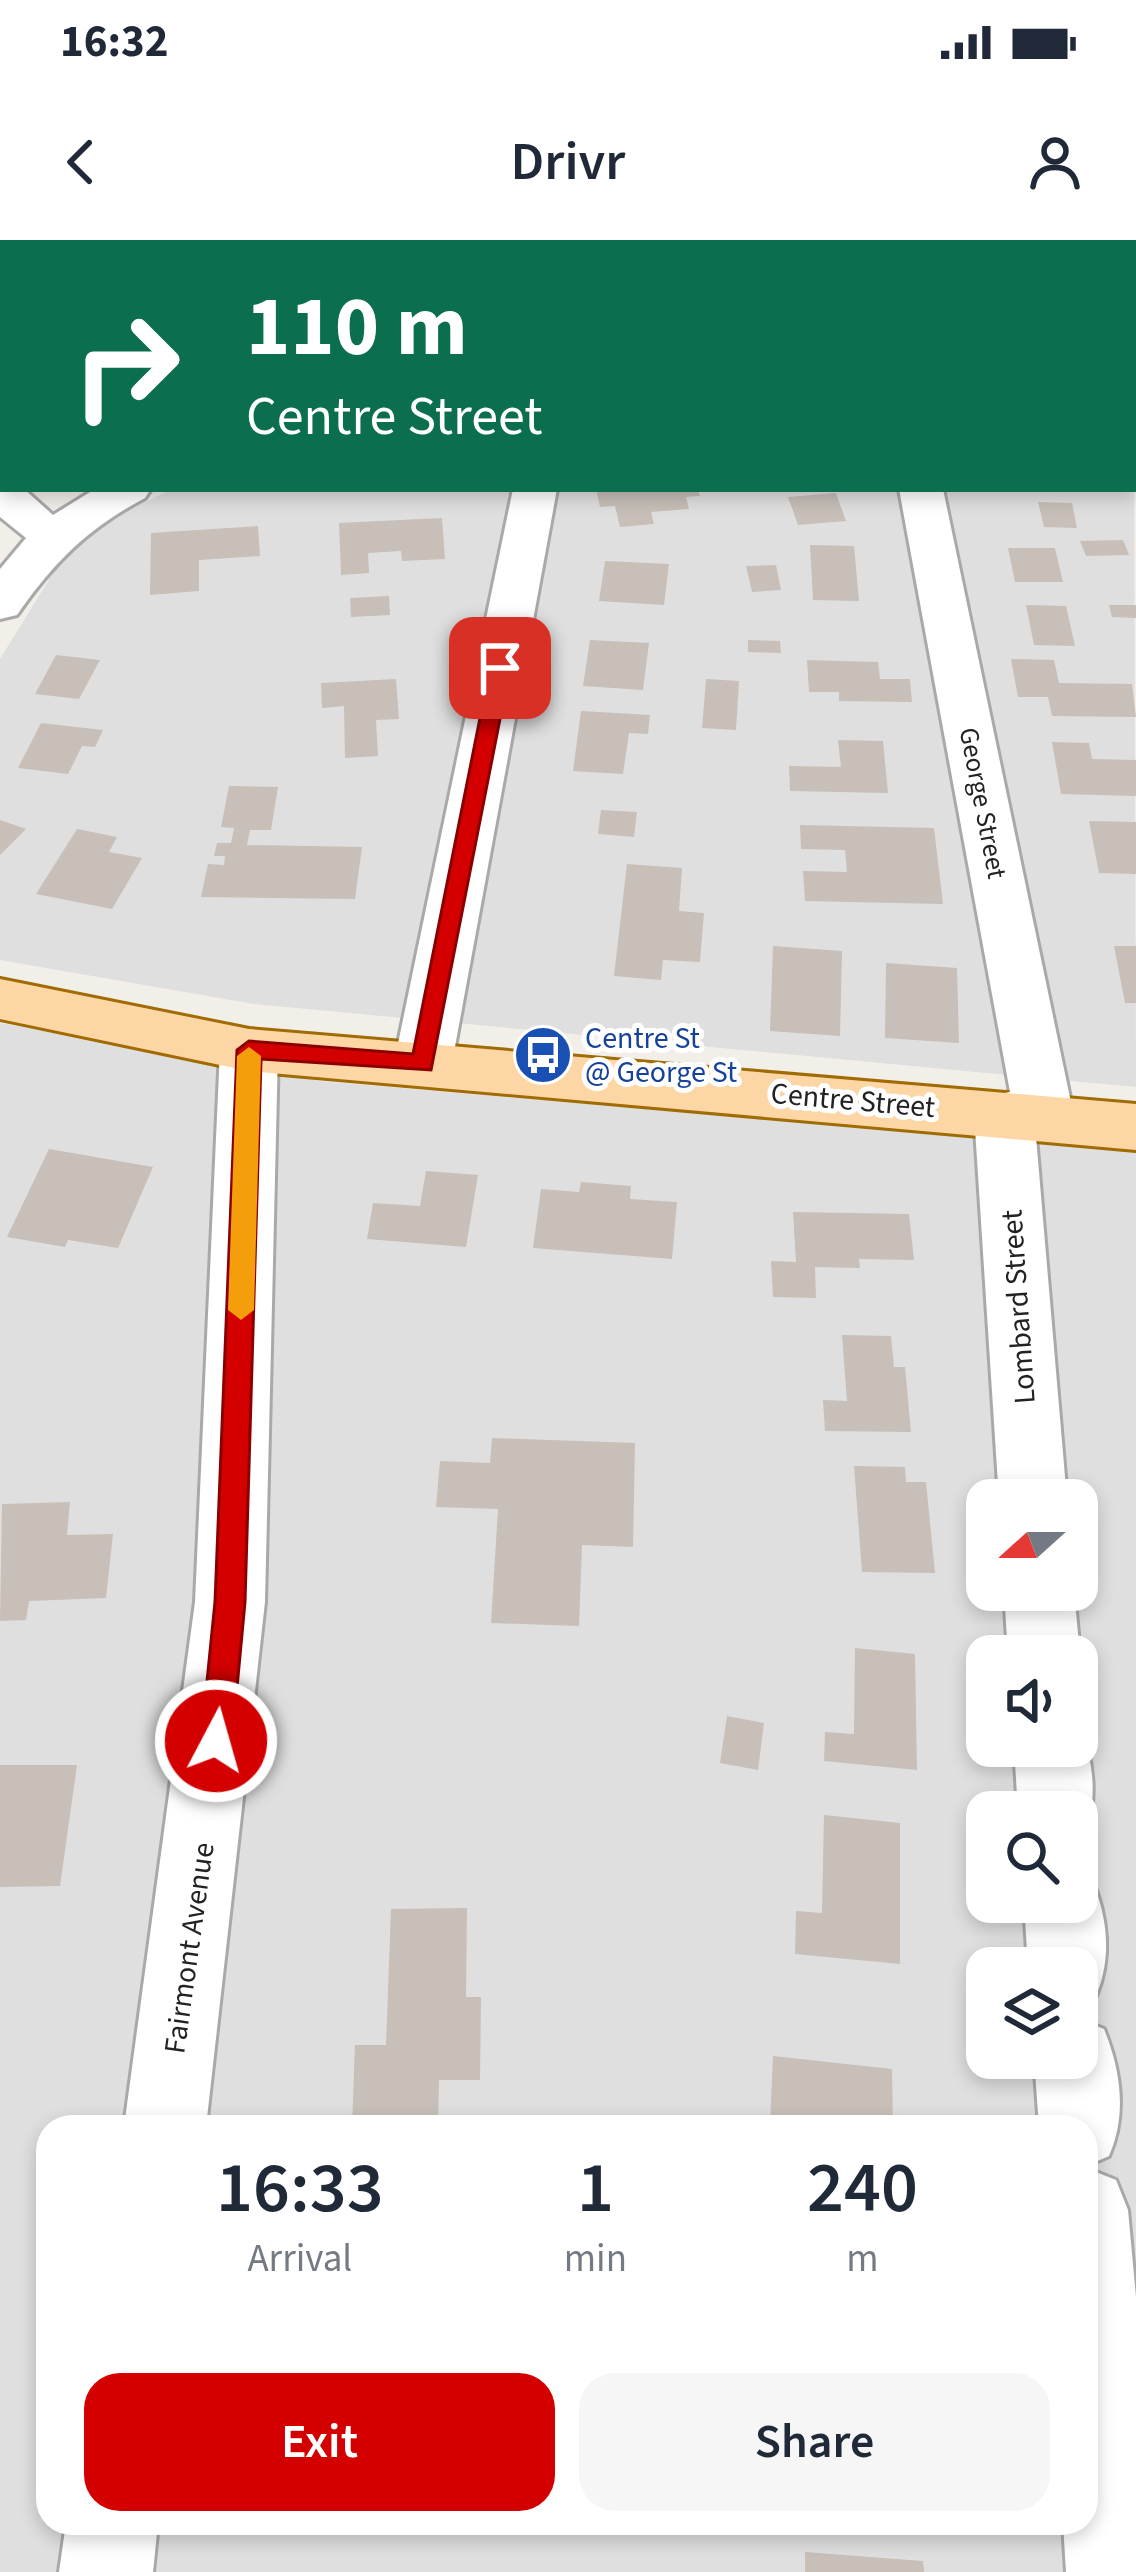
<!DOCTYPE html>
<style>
body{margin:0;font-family:"Source Sans 3",sans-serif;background:#f6f6f7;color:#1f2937;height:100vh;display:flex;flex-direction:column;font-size:45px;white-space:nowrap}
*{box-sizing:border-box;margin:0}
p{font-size:39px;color:#747a83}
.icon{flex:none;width:66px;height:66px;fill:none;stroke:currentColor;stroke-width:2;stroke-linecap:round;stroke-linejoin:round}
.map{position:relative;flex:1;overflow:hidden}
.drawer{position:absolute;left:36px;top:1875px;width:1062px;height:420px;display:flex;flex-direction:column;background:#fff;border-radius:36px;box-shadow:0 6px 18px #0003}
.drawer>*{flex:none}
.guide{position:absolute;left:0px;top:0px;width:1137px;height:252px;box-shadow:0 6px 18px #0003;background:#0b6e4f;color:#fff;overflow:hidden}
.needle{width:78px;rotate:249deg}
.fabs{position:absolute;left:966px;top:1239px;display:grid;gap:24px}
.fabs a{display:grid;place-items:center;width:132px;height:132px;border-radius:24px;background:#fff;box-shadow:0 6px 18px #0003;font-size:60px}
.pin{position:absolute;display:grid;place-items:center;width:102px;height:102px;color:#fff;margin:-51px;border-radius:24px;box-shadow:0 6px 18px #0006}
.me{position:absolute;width:132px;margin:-66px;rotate:6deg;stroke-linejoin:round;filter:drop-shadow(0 0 9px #0008)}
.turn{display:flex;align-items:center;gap:42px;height:252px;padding:0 48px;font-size:54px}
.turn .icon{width:156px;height:156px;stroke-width:2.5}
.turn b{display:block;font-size:84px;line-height:102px}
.eta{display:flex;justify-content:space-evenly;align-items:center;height:204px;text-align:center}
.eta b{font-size:72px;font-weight:600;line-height:84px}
.primary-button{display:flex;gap:24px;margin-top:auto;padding:24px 48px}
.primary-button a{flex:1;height:138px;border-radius:36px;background:#d40000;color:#fff;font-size:48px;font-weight:600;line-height:138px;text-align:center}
.primary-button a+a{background:#f6f6f7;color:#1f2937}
.status{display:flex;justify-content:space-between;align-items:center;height:84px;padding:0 60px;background:#fff;direction:ltr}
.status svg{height:33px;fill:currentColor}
header{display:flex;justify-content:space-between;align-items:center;height:156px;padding:0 48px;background:#fff;font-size:54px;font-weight:600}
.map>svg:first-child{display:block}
.residential{fill:#e0dfdf;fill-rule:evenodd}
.forest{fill:#add19e}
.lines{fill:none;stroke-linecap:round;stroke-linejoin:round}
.stream{fill:#aad3df;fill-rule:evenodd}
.building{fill:#c7bfb8}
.minor-casing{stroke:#a9a9a9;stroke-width:6}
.major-casing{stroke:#a06b00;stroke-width:6}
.minor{fill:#fff;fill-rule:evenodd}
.major{fill:#fcd6a4;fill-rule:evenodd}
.route{fill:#d40000;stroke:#8a0000;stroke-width:3}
.slow{fill:#f59e0b}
.labels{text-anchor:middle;stroke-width:10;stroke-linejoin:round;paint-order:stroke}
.far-street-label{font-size:27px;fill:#222;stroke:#fff}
.transit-label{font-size:30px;fill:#164399;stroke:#fff;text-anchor:start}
.street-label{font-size:30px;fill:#222;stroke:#fff}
</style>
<div class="status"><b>16:32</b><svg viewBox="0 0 49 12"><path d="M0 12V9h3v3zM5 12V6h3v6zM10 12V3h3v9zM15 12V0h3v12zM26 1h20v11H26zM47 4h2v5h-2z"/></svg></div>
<header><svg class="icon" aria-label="back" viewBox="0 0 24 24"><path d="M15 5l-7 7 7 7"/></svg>Drivr<svg class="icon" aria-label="person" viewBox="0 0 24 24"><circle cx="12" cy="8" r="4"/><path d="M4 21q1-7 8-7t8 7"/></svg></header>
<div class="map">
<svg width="1136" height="2332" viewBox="0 0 1136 2332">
<rect width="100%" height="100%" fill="#f2efe9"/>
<!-- residential -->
<g class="residential">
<polygon points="0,0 307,0 3,3 0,214"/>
<polygon points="796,0 1136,0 1136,163 1134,3"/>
<polygon points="1134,191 1136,847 254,764 0,720 0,419 69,307 108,280 164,253 177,249 1134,249"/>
<path d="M0 783 320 841 1136 912V2332H0ZM987 1260H1077V1350H987ZM987 1416H1077V1506H987ZM987 1572H1077V1662H987ZM987 1728H1077V1818H987ZM48 1887H1086V2283H48Z"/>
</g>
<!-- forest -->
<polygon class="forest" points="307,0 796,0 797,3 291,3"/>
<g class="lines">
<!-- stream -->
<g class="stream">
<polygon points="555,0 549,3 531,3 537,0"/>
<polygon points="686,0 701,0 707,3 692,3"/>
<polygon points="0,64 3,65 3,71 0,70"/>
</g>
</g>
<!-- building -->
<g class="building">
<polygon points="596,249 698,249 700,256 686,257 689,269 651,272 654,284 620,287 615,266 600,267"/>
<polygon points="836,253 846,281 798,285 788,257"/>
<polygon points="1038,262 1072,263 1077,288 1044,287"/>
<polygon points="442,278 445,319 402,321 401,311 368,313 369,333 341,335 339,283"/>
<polygon points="258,286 260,316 199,320 199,351 150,355 151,293"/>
<polygon points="1123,300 1129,315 1086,316 1080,301"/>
<polygon points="810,305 854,306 859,361 813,360"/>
<polygon points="1008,308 1055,308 1063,342 1015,342"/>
<polygon points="605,321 669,324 664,365 599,361"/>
<polygon points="776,325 781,350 752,352 746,326"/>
<polygon points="389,356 390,375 351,377 350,358"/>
<polygon points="1026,365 1066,366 1075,406 1034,405"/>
<polygon points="1109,365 1136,365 1136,378 1112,377"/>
<polygon points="590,400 649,403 643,450 583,446"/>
<polygon points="748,400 780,401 781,413 748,412"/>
<polygon points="56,415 100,420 79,459 35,454"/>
<polygon points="1011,419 1054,420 1059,443 1132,444 1136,477 1052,476 1048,457 1018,457"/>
<polygon points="807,420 878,422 880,439 910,439 912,462 839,461 839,452 809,452"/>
<polygon points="396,439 399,479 376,480 378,516 345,518 344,466 322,468 321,443"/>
<polygon points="706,439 739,441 736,490 702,488"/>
<polygon points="581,471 650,475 648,494 629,493 623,534 573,531"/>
<polygon points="41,483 103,490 95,507 82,506 68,534 18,528"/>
<polygon points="838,500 883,501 888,553 790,551 789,526 841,527"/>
<polygon points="1052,502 1089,503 1092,519 1136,520 1136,556 1061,554"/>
<polygon points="229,546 278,547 271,590 250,590 247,605 362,607 355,659 201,657 208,624 224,625 225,616 214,616 217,603 231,603 234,588 221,587"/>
<polygon points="601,570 637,572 634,597 598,594"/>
<polygon points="0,580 26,589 0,615"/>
<polygon points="1089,581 1136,582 1136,634 1099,633"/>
<polygon points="800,585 934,588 943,664 805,661 803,631 847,632 845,610 801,609"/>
<polygon points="77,589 117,597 109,612 142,618 112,669 36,654"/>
<polygon points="627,624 682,628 679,671 704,673 700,722 663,720 661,740 614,736"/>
<polygon points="773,706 842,711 840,796 770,791"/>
<polygon points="1114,706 1136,706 1136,763 1125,763"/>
<polygon points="886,723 957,728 959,803 885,798"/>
<polygon points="49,909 153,927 118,1008 68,1000 65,1007 7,997"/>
<polygon points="426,931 478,935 466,1007 367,999 373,963 420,966"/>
<polygon points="581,942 631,946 630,959 677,962 672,1019 533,1008 541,949 579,952"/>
<polygon points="793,972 909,974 914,1020 859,1019 860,1028 815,1027 816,1058 773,1057 771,1021 796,1022"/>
<polygon points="842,1095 891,1096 894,1127 905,1127 911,1192 825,1191 823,1160 847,1161"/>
<polygon points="492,1198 635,1203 633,1307 582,1305 579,1386 491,1383 498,1269 436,1267 440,1221 490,1223"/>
<polygon points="854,1226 905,1227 906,1242 926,1242 935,1333 862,1332"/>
<polygon points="70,1262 67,1295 113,1294 106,1358 29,1361 26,1380 0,1381 2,1264"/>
<polygon points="855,1408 915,1414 917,1530 824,1521 825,1492 854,1494"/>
<polygon points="727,1476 764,1483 758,1530 720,1523"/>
<polygon points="0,1525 77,1525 60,1646 0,1647"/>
<polygon points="824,1575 900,1583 900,1724 795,1714 796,1671 822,1673"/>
<polygon points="467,1668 466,1757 481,1757 480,1840 439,1840 438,1887 352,1887 355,1805 386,1805 391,1669"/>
<polygon points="773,1816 892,1829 893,1887 770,1885"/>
<polygon points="805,2312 923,2321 924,2332 805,2332"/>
</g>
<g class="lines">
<!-- minor casing -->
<g class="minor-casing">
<g id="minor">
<rect x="1134" y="159" width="2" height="26"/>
<path d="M0 235 3 249H24L53 275 95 249H151L145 258C88 288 53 323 17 375L0 379V329L26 298 0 277Z"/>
<polygon points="513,249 557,249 452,823 443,838 423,845 403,838 394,823"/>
<polygon points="899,249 943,249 1074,877 1065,893 1044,900 1036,897 1067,1260 999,1260 974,873 983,857 1010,852"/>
<polygon points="249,789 269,795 278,810 265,1362 206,1887 124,1887 195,1362 220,810 229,795"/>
<polygon points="1004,1350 1074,1350 1080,1416 1077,1423 1077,1416 1008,1416"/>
<path d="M1077 1481C1094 1518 1099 1561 1083 1598L1077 1600V1572H1018L1014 1506H1077Z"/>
<path d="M1077 1629 1090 1635C1107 1674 1113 1716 1096 1756L1077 1764V1728H1028L1024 1662H1077Z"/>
<path d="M1077 1778 1104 1789C1121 1831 1127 1875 1109 1916L1086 1926V1887H1039L1034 1818H1077Z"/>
<polygon points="1086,1928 1116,1940 1128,1970 1136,2057 1136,2332 1066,2332 1063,2283 1086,2283"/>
<polygon points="66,2283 158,2283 153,2332 59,2332"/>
</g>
</g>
<!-- major casing -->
<g class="major-casing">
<polygon id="major" points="0,739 249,789 1136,864 1136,910 249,831 0,779"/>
</g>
<!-- minor -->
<use href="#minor" class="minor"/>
<!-- major -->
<use href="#major" class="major"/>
</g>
<!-- route -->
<polygon class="route" points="500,422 510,428 431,830 261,819 245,1362 232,1501 227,1511 216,1516 205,1511 201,1501 215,1362 237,810 249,801 413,814 490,428"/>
<!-- slow -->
<polygon class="slow" points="249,807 261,816 254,1070 241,1080 228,1070 237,816"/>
<!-- icons -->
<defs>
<g id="bus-disc" transform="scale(3)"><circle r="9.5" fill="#1a4fb4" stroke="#fff"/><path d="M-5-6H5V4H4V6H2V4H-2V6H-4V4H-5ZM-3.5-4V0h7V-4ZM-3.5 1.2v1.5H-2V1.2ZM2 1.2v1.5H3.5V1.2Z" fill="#fff"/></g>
</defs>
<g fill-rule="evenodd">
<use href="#bus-disc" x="543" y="815"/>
</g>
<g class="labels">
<!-- far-street labels -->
<g class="far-street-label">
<text transform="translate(983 563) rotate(79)" y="9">George Street</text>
</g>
<!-- transit labels -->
<g class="transit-label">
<text x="585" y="808">Centre St<tspan x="585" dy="34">@ George St</tspan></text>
</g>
<!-- street labels -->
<g class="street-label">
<text transform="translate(853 860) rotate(5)" y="10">Centre Street</text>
<text transform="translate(1018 1067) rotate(-94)" y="10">Lombard Street</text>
<text transform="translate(189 1708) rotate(-82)" y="10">Fairmont Avenue</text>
</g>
</g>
</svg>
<div class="fabs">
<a><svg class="needle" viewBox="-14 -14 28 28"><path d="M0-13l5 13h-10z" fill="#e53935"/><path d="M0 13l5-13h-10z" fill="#747a83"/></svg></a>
<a><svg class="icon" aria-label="sound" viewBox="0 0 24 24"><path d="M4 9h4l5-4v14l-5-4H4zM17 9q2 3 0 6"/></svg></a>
<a><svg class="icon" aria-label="search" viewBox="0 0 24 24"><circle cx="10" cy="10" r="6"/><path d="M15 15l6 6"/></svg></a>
<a><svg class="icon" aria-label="layers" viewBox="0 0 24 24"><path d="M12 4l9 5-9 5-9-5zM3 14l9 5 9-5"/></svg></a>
</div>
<div class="pin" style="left:500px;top:428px;background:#d93025"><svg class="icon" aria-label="arrive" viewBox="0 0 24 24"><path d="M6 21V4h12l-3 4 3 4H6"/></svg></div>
<svg class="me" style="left:216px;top:1501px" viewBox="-20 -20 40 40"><circle r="17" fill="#d40000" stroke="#fff" stroke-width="3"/><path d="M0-11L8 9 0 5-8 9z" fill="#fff"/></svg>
<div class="guide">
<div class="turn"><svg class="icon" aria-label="right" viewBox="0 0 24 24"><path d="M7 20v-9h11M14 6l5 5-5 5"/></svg><div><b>110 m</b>Centre Street</div></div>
</div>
<section class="drawer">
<div class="eta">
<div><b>16:33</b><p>Arrival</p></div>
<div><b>1</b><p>min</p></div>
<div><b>240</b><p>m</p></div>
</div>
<div class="primary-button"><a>Exit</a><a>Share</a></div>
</section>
</div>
